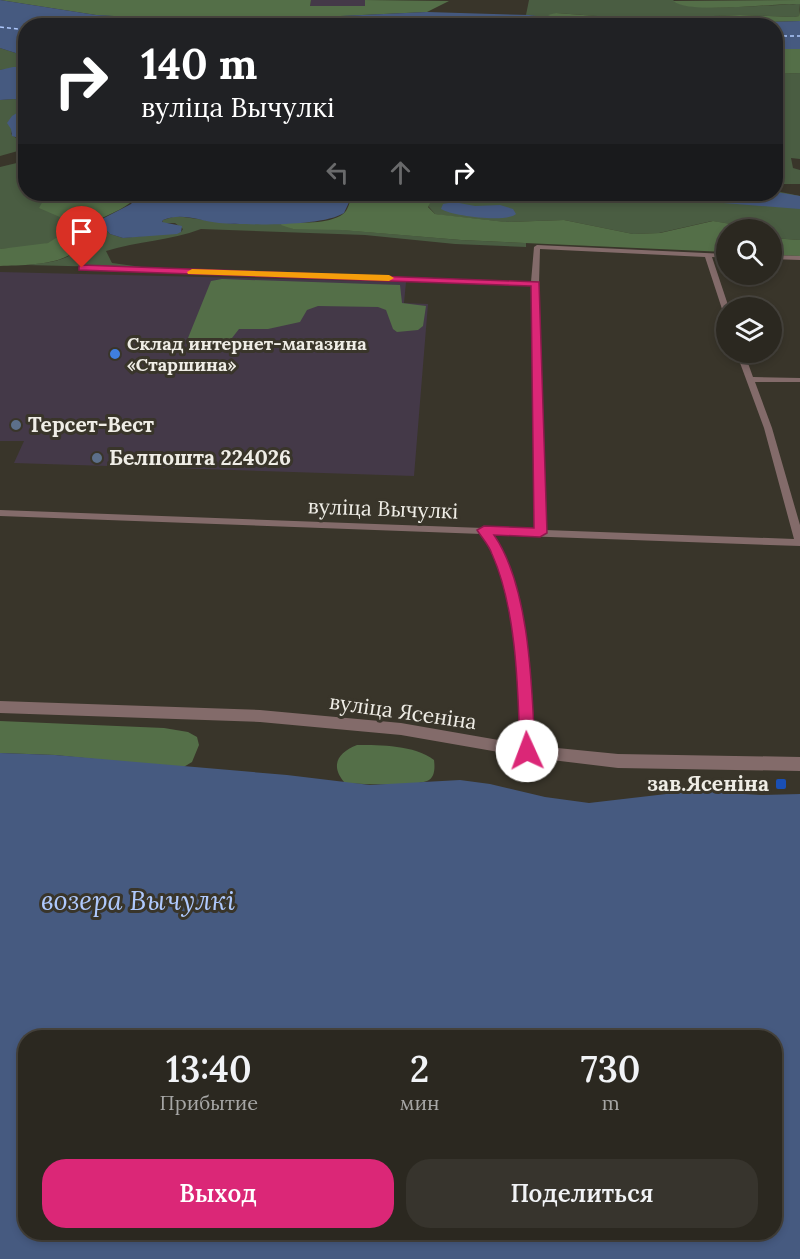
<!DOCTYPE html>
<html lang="ru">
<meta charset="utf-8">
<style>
body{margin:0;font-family:Lora,serif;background:#37342d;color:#f1f3f6;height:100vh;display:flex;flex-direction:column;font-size:22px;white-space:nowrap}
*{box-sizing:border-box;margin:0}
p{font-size:20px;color:#a6a6a5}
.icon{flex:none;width:33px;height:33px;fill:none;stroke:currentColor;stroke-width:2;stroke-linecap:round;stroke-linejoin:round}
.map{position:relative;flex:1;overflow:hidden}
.sheet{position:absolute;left:18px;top:1030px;width:764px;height:210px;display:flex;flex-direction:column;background:#2b2820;border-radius:24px;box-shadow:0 3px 9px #0003,0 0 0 2px #47443e}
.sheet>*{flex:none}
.guide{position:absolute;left:18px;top:18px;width:765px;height:183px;border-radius:24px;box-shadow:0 3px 9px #0003,0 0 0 2px #47443e;background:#202124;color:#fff;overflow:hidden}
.controls{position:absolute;left:716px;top:219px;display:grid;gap:12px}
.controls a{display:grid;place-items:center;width:66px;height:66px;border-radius:50%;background:#2b2820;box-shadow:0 3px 9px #0003,0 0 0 2px #47443e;font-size:30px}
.pin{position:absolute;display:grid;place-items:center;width:51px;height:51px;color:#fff;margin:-62px -26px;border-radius:50% 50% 50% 0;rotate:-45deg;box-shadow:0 0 6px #0007}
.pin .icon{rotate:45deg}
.me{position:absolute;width:66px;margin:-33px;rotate:358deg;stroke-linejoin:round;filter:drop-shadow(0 0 4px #0008)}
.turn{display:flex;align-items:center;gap:21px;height:126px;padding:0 24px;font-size:27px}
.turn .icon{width:78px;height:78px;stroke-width:2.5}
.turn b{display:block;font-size:42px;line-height:51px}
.lanes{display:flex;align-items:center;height:57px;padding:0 24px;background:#0003;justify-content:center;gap:30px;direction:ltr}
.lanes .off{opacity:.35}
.eta{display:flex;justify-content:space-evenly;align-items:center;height:102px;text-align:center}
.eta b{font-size:36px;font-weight:600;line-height:42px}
.primary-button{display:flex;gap:12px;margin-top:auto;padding:12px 24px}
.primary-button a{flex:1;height:69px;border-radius:24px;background:#db2777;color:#fff;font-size:24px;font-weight:600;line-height:69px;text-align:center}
.primary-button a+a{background:#37342d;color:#f1f3f6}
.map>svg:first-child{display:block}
.industrial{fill:#443948}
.green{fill:#4a5d42}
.forest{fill:#546f48}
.water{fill:#465a80;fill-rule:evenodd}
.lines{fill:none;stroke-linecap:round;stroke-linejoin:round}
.ferry{stroke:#afc9fd;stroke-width:1.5;stroke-dasharray:4 3;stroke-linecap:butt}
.minor{fill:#836b6a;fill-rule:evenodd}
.tertiary{fill:#836b6a;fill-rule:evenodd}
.route{fill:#db2777;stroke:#8e194d;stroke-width:1.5}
.slow{fill:#f59e0b}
.shop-dot{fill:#3f7fe0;stroke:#39352a;stroke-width:2}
.service-dot{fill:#5c6f8a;stroke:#39352a;stroke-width:2}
.transit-dot{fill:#1a4fb4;stroke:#39352a;stroke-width:2}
.labels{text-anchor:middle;stroke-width:6;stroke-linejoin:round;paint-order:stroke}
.far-poi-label{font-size:18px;font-weight:bold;fill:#efede6;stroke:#39352a;text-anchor:start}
.poi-label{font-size:21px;font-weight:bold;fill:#efede6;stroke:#39352a;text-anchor:start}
.street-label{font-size:21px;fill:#efede6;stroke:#39352a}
.near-water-label{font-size:27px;font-style:italic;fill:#afc9fd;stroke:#39352a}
</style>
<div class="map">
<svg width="800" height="1259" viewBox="0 0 800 1259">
<rect width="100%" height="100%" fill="#39352a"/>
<!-- industrial -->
<g class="industrial">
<polygon points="311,0 365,0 365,6 310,6"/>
<polygon points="0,272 406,282 404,303 428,304 414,476 14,463 24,441 0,441"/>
</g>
<!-- green -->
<g class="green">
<path d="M529 0H673C686 14 777 4 800 4L799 16 794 17 740 15 637 19 556 13 550 17 554 18 526 15Z"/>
<polygon points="0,48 25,56 25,67 0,70"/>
<polygon points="800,73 800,159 791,158 793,168 800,170 800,184 776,184 776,74"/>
<polygon points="14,99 25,102 25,108 17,112 11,134 16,138 25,140 25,149 0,156 0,100"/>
<path d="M25 161 26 194H56H53L63 218 69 221 71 226C60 249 21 247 0 249V167Z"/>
<polygon points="776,191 800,196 800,240 771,238 771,230 743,229 731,224 712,221 659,233 633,234 564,220 505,222 441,215 435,214 428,206 433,198 431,194 776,194"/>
<path d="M176 216 234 224 282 223 293 229H331L461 240 526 243V247L455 244 365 235 201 229C170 241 138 241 106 251L112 263 149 268 26 265C43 263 68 262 79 248 88 236 88 227 102 219L100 223 110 234 123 238 181 232 183 229 175 223H162L163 220Z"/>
</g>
<!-- forest -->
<g class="forest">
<polygon points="0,0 311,0 310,6 365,6 365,0 449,1 427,12 255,20 183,20 96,15"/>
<path d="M800 0V4C773 3 690 15 673 1Z"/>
<polygon points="800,9 800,21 676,25 596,24 554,18 548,15 556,13 637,19 740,15 794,17 799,16"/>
<polygon points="776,49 800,49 800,73 776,74"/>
<path d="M53 194H139C129 208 112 212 97 221 87 228 86 238 79 247 65 266 21 265 0 266V249L48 243 69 230V221L39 208 44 199Z"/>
<path d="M361 194H431L433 198 428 207 435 214 506 222 564 220 633 234 660 233 713 221 731 224 743 229 726 230V252L461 240 341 230 293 229 281 225 282 223C299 222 328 225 343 214 348 210 349 204 351 198Z"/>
<polygon points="771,238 800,240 800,256 771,255"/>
<polygon points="222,279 400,285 402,303 426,306 423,326 418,330 397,332 393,329 386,310 378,307 318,306 307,310 300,322 268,329 239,329 232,338 227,340 188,338 211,281"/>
<polygon points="0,721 164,728 188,732 197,737 199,745 192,762 182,768 55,755 0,753"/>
<path d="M357 745C381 745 414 745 434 760 435 768 435 778 427 781 410 787 363 784 345 783 330 766 337 753 357 745Z"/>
</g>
<!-- water -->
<g class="water">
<polygon points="0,0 96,15 183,20 255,20 427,12 529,15 596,24 676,25 800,21 800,49 776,49 776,26 26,26 25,56 0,48"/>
<polygon points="13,67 25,67 25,102 14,99 0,100 0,70"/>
<polygon points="25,108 25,140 12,136 11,129 7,123 12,116"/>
<polygon points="776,192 800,196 800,209 673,199 650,194"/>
<path d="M139 194H361L351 198 344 213C322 227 246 225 219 223 200 221 182 212 163 220L162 222 182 226 181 232 177 234 123 238 110 234 100 223 102 219 131 204Z"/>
<path d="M454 202 475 206 500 205 513 209 516 214C506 223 452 216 441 209L443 204Z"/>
<path d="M0 753 55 755 287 775 370 785 460 780 490 784 545 797 589 803 692 791 761 795 800 794V1259H0ZM26 1038H774V1233H26Z"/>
</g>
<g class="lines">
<!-- ferry -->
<g class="ferry">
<polyline points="0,27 26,30"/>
<polyline points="776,36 800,36"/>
</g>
<!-- minor -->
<g class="minor">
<path d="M537 245 726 254V258L712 257 729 308H726V311L722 309 705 257 540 249 539 284 545 530 794 539 764 428 736 352H744L753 377 800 378V382H755L772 428 800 525V546L492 535C531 595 531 681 533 751L531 755 527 756 523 755 521 751C520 680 521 597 482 534L0 516V510L535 530 531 286 82 270 78 268 82 266 531 282 534 247Z"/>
<polygon points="771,255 800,256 800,260 771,259"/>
</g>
<!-- tertiary -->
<polygon class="tertiary" points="0,701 260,710 401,723 527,745 618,754 800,757 800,771 618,768 527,757 401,735 260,722 0,713"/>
</g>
<!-- route -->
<path class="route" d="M82 265 539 282 547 533 540 537 494 535C530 587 532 688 535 751L532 756 527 758 522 756 520 751C518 691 517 610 492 554 489 545 482 538 477 530L484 526 534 528 531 286 79 270V266Z"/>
<!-- slow -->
<polygon class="slow" points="192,269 389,275 394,278 389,281 188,274 187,272"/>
<!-- markers -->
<circle class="shop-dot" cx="115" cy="354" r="6"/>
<g class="service-dot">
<circle cx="16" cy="425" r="6"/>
<circle cx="97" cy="458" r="6"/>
</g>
<rect class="transit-dot" x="775" y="778" width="12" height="12" rx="3"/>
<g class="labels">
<!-- far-poi labels -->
<g class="far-poi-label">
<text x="127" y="350">Склад интернет-магазина<tspan x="127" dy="21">«Старшина»</tspan></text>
</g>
<!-- poi labels -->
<g class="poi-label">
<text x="28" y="432">Терсет-Вест</text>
<text x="109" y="465">Белпошта 224026</text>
<text x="769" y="791" text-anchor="end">зав.Ясеніна</text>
</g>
<!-- street labels -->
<g class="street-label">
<text transform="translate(383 509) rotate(2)" y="7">вуліца Вычулкі</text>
<text transform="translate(403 712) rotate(8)" y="7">вуліца Ясеніна</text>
</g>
<!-- near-water labels -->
<g class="near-water-label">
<text x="138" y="910">возера Вычулкі</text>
</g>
</g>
</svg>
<div class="controls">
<a><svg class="icon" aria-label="search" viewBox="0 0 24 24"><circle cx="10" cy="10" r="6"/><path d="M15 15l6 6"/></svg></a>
<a><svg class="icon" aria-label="layers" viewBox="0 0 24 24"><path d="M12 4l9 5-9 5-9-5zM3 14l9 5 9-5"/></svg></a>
</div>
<div class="pin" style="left:82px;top:268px;background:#d93025"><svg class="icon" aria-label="arrive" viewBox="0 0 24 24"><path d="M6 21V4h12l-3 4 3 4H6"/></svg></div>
<svg class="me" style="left:527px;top:751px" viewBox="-20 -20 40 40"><circle r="19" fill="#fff"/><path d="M0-13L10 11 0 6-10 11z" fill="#db2777"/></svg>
<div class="guide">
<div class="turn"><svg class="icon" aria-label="right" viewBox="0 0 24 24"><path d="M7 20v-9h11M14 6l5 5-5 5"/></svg><div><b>140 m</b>вуліца Вычулкі</div></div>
<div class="lanes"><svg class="icon off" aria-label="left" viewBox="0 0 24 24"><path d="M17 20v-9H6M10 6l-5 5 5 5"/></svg><svg class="icon off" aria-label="ahead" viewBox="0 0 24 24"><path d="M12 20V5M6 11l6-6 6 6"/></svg><svg class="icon" aria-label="right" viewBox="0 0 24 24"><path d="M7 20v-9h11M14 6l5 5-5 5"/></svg></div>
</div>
<section class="sheet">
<div class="eta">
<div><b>13:40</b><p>Прибытие</p></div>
<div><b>2</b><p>мин</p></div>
<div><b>730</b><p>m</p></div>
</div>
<div class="primary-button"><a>Выход</a><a>Поделиться</a></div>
</section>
</div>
